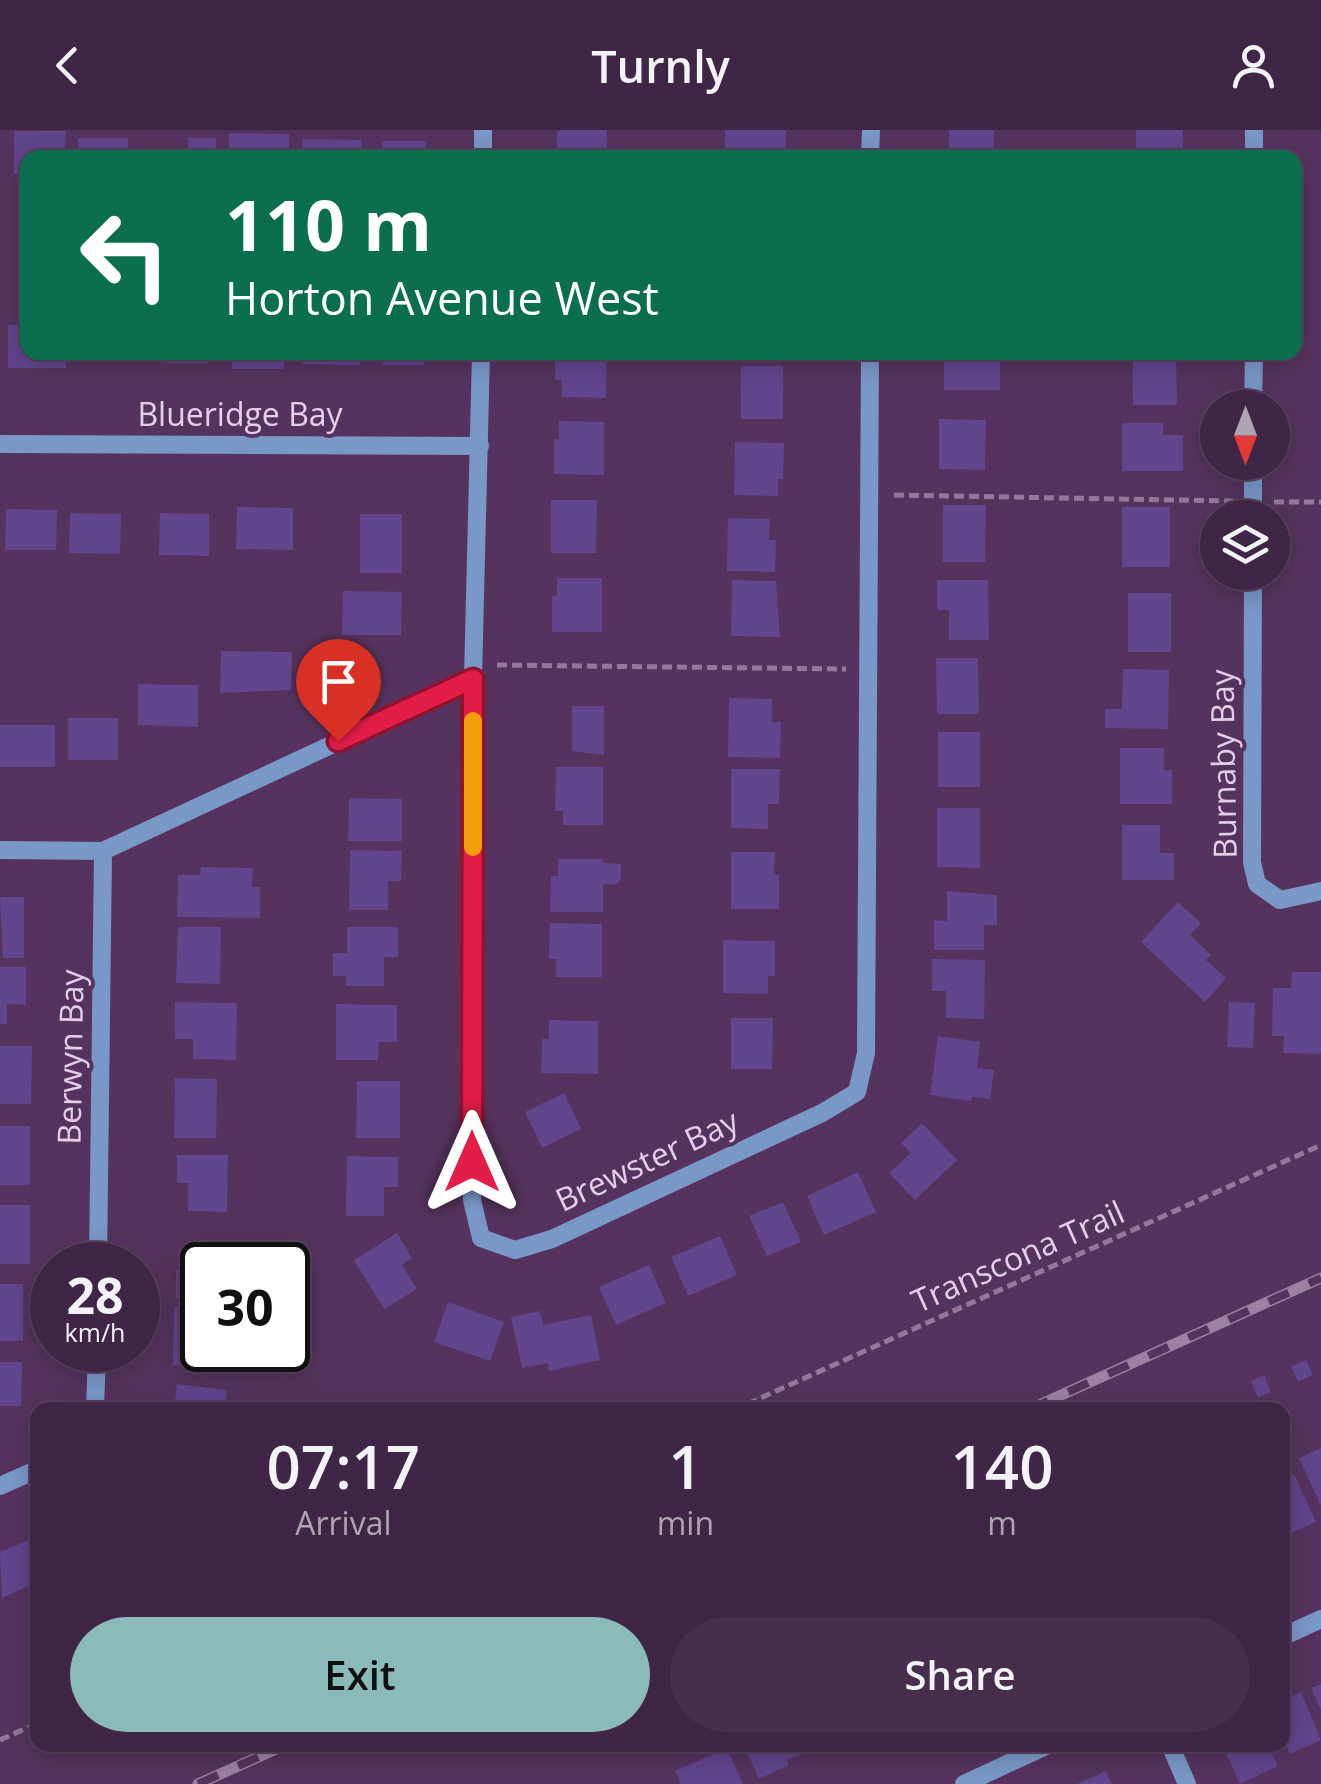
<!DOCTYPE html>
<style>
body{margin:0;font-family:"Open Sans",sans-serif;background:#472e4d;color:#f1f3f6;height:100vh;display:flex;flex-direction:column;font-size:38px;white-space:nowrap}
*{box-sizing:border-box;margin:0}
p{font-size:32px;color:#aea5b3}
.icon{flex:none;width:55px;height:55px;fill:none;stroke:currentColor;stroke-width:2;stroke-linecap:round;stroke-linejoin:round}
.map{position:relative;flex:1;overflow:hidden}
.sheet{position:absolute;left:30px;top:1272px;width:1260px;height:350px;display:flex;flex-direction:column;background:#402646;border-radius:20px;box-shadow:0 5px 25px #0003,0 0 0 2px #59435f}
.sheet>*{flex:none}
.guide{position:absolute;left:20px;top:20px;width:1282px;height:210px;border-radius:20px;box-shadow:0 5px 25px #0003,0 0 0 2px #59435f;background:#0b6e4f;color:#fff;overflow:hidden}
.needle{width:65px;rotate:180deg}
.controls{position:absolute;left:1200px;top:260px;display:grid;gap:20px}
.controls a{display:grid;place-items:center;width:90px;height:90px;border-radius:50%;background:#402646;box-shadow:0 5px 25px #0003,0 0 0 2px #59435f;font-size:50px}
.speed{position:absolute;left:30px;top:1112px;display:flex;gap:20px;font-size:50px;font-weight:700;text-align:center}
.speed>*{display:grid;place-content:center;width:130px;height:130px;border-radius:50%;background:#402646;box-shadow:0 5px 25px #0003,0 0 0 2px #59435f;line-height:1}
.speed small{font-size:25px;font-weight:400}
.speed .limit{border:5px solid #111;border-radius:15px;background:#fff;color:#111}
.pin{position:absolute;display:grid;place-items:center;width:85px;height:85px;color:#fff;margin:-102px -42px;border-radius:50% 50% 50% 0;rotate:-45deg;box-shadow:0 0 10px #0007}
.pin .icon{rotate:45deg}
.me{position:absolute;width:110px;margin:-55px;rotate:0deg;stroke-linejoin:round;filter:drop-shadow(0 0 8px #0008)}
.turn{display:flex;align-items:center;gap:35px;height:210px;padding:0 40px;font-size:45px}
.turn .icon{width:130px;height:130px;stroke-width:2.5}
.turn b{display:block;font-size:70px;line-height:85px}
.eta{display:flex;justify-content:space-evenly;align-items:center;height:170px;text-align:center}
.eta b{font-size:60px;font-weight:600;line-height:70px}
.cta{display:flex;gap:20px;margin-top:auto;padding:20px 40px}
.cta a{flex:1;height:115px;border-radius:60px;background:#8bbbb9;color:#111;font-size:40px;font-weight:600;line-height:115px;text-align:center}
.cta a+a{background:#472e4d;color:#f1f3f6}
header{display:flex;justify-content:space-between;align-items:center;height:130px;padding:0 40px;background:#402646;font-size:45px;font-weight:600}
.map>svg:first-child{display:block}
.building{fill:#61458d}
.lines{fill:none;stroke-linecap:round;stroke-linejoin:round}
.path{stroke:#94789b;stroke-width:5;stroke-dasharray:10 5;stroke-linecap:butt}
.minor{stroke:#7997c7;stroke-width:18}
.rail-casing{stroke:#9d81a3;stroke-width:11}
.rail{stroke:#56335e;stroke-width:8;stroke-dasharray:22;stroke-linecap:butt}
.route-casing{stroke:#92132f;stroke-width:25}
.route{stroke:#e11d48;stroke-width:18}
.slow{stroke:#f59e0b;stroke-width:18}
.labels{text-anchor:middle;stroke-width:8;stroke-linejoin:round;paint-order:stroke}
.street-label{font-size:32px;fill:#e4cfe8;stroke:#56335e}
</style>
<header><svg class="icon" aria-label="back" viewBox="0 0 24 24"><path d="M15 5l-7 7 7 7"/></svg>Turnly<svg class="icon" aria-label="person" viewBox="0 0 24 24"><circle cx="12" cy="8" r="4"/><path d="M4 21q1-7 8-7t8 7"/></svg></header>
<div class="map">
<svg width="1321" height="1654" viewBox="0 0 1321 1654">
<rect width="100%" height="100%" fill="#56335e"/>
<!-- building -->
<g class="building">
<polygon points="561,0 607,0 607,28 557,28 557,2"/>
<polygon points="725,0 786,0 786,23 770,23 770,28 725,28"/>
<rect x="949" y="0" width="45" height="28"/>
<rect x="1136" y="0" width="47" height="28"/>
<polygon points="14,1 66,1 65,28 28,28 28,44 14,44"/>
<polygon points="229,3 289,4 289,28 229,28"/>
<rect x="78" y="8" width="50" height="20"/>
<polygon points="188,8 216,8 216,28 159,28 159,21 188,21"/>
<polygon points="302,9 362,10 362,28 302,28"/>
<rect x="382" y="11" width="44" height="17"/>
<polygon points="8,195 28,195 28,222 66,222 66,238 8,238"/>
<rect x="75" y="222" width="54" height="10"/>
<rect x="167" y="222" width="41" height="11"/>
<rect x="232" y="222" width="52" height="17"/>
<polygon points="302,222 360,222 360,235 302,234"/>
<rect x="382" y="222" width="42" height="13"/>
<polygon points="555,222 607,222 606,268 562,267 562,250 555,250"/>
<rect x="944" y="222" width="56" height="38"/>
<polygon points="1133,222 1176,222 1177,275 1133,275"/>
<rect x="741" y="236" width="42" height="53"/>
<polygon points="939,289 986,290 985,340 939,339"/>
<polygon points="559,291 604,292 604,345 554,344 554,309 559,309"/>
<polygon points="1122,293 1163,293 1163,305 1183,305 1183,341 1122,341"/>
<polygon points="735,312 784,313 783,349 778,349 778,366 734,365"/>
<polygon points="551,370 597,370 596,423 551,423"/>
<polygon points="943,375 986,375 985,432 943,432"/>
<polygon points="237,377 293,378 293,420 236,419"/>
<rect x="1122" y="377" width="48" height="60"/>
<polygon points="6,379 57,380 56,420 5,420"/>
<polygon points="70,383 121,384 120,424 69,423"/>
<polygon points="160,383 209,384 209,426 159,425"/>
<rect x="360" y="384" width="42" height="59"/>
<polygon points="728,388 770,389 769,410 776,410 775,442 727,441"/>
<polygon points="557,448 602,448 602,502 552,502 552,466 557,466"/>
<polygon points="732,450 776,451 780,507 731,506"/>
<polygon points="937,450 988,450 989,510 949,510 949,480 937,480"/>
<polygon points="343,461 402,462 401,505 342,505"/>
<rect x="1128" y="463" width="43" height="59"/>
<polygon points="221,521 292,522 291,560 220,563"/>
<polygon points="936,528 978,528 979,584 937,584"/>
<polygon points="1123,539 1169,540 1168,599 1105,598 1105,579 1122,579"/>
<polygon points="138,554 198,555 198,597 138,595"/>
<polygon points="729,568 772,569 772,592 781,592 780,628 728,627"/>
<polygon points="572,576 604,576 604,625 572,621"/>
<rect x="68" y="588" width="50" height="42"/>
<rect x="0" y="595" width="55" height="42"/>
<rect x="938" y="602" width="42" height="55"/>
<polygon points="1120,618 1164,618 1164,640 1172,640 1172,674 1120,674"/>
<polygon points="556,637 603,637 603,695 563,695 563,681 555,681"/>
<polygon points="731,639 780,639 779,674 768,674 768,699 731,698"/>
<polygon points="349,668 402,669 402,711 348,711"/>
<polygon points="937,678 980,678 980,738 937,737"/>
<polygon points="1122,695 1160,695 1160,723 1174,723 1174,750 1122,750"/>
<polygon points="350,720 402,721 401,751 388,751 388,780 349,780"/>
<polygon points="731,722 775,722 774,745 779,745 779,779 731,779"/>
<polygon points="558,729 603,729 603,733 621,734 621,749 616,755 603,754 603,782 550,782 551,746 558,746"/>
<polygon points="201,737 253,738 252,757 260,757 260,788 177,787 178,745 200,745"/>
<polygon points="947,761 997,765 997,795 984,795 984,820 934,820 934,790 947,791"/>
<polygon points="0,767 24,767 24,828 3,828"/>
<polygon points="1178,772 1201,793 1190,805 1211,825 1206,830 1226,848 1205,872 1141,812"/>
<polygon points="550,793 602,794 602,847 556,847 556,829 549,829"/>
<polygon points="178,797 221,797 220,854 176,853"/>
<polygon points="347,797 398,797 398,827 384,827 384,856 346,856 346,846 333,846 333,823 347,823"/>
<polygon points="723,810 775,811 775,846 768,846 768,864 723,863"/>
<polygon points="932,829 985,830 984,889 946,888 946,861 932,861"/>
<polygon points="0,837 26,837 26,875 7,874 7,894 0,894"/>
<polygon points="1292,842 1321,842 1321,924 1283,923 1284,906 1272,906 1273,858 1291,858"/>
<polygon points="175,872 237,873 236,930 193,929 193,909 175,909"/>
<polygon points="1229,872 1255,873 1253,918 1227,917"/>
<polygon points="336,874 397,875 397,912 379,912 378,930 336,930"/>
<polygon points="731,888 773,888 772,939 731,939"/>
<polygon points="549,890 598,891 598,944 541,943 542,909 549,909"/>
<polygon points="938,906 980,912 977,938 994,940 990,969 972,967 971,971 930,965"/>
<polygon points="0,916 32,916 31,974 0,974"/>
<polygon points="175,948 217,949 216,1008 174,1008"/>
<polygon points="357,951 400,951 400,1008 356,1008"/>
<polygon points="564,963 581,999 542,1018 525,982"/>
<polygon points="922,993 957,1030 915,1070 889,1043 911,1023 901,1013"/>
<rect x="0" y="996" width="30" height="59"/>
<polygon points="177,1025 228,1025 227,1082 188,1081 188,1053 177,1053"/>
<polygon points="347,1026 398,1027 398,1057 384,1057 384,1086 346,1086"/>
<polygon points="858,1042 876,1082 824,1105 807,1066"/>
<polygon points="783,1072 801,1112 767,1126 749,1086"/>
<rect x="0" y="1075" width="30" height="59"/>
<polygon points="397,1103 412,1128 402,1135 417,1159 384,1179 354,1130"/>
<polygon points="720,1106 737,1145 688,1166 671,1127"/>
<polygon points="188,1112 226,1112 226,1135 202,1135 202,1168 176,1168 176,1140 188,1140"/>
<polygon points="649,1135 666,1173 616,1195 599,1157"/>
<rect x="0" y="1154" width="23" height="57"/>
<polygon points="448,1172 504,1192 490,1231 434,1212"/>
<polygon points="174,1177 202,1178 202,1220 215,1220 215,1235 173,1235"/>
<polygon points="540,1181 543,1195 591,1185 600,1230 549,1241 548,1233 522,1238 511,1187"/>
<polygon points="1306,1230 1313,1245 1298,1252 1291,1236"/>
<polygon points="0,1232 22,1232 21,1276 0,1276"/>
<polygon points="1264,1245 1271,1262 1258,1268 1251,1251"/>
<polygon points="177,1254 227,1260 225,1280 174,1280"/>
<polygon points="1321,1318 1321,1376 1299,1328"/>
<polygon points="1294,1344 1316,1392 1282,1407 1282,1349"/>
<polygon points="31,1409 38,1424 38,1452 2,1468 0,1422"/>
<polygon points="1321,1554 1321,1580 1311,1558"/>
<polygon points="1301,1562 1321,1610 1290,1624 1282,1607 1282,1571"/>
<polygon points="744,1615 810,1615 812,1620 787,1630 789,1635 759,1649"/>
<polygon points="1222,1615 1268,1615 1278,1636 1240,1654"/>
<polygon points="727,1618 743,1654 681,1654 675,1641"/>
<polygon points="1106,1641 1112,1654 1077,1654"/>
</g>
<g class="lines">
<!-- path -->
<g class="path">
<polyline points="894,365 1233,371"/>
<polyline points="1274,372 1321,372"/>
<polyline points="497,535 846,539"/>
<polyline points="734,1280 1321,1015"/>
<polyline points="0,1610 38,1593"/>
</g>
<!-- minor -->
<g class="minor">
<polyline points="483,28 483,0"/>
<polyline points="870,28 871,0"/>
<polyline points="1254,28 1254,0"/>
<polyline points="481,222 473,549 472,1070 481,1108 515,1120 552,1109 822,983 857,962 866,923 870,222"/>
<polyline points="1253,278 1254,222"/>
<polyline points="0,314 480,316"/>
<polyline points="1253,388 1253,332"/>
<polyline points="1253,442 1252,732 1257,754 1280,770 1321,761"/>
<polyline points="0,720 103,721 473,549"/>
<polyline points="98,1135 103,721"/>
<polyline points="95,1280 97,1220"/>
<polyline points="0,1356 38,1339"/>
<polyline points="1282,1507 1321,1489"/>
<polyline points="1170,1615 1187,1654"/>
<polyline points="964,1654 1048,1615"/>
</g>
<!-- rail casing -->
<g class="rail-casing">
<g id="rail">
<polyline points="1028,1280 1321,1148"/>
<polyline points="198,1654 285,1615"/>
</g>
</g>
<!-- rail -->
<use href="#rail" class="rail"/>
</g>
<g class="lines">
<!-- route casing -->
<g class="route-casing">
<polyline id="route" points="338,611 473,549 472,1032"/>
</g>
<!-- route -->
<use href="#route" class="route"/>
<!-- slow -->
<polyline class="slow" points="473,717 473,591"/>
</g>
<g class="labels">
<!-- street labels -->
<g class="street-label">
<text x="240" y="296">Blueridge Bay</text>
<text transform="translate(1224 634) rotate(-91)" y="11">Burnaby Bay</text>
<text transform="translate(71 927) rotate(-89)" y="11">Berwyn Bay</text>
<text transform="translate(647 1031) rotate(-25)" y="11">Brewster Bay</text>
<text transform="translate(1018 1127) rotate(-24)" y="11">Transcona Trail</text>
</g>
</g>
</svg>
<div class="controls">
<a><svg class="needle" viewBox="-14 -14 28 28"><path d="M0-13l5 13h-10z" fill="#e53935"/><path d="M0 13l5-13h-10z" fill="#aea5b3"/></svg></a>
<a><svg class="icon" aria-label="layers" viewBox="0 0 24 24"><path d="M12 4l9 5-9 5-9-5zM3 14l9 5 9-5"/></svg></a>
</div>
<div class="speed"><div>28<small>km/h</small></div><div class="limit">30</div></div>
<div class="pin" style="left:338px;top:611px;background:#d93025"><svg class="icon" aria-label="arrive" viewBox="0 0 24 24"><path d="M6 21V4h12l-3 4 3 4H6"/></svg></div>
<svg class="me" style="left:472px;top:1032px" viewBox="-20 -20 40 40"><path d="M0-17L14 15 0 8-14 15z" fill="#e11d48" stroke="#fff" stroke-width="4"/></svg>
<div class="guide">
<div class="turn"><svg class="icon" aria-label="left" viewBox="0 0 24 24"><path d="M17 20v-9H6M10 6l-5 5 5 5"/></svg><div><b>110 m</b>Horton Avenue West</div></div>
</div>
<section class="sheet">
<div class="eta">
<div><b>07:17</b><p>Arrival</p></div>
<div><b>1</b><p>min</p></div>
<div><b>140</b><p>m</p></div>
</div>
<div class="cta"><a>Exit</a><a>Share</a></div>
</section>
</div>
